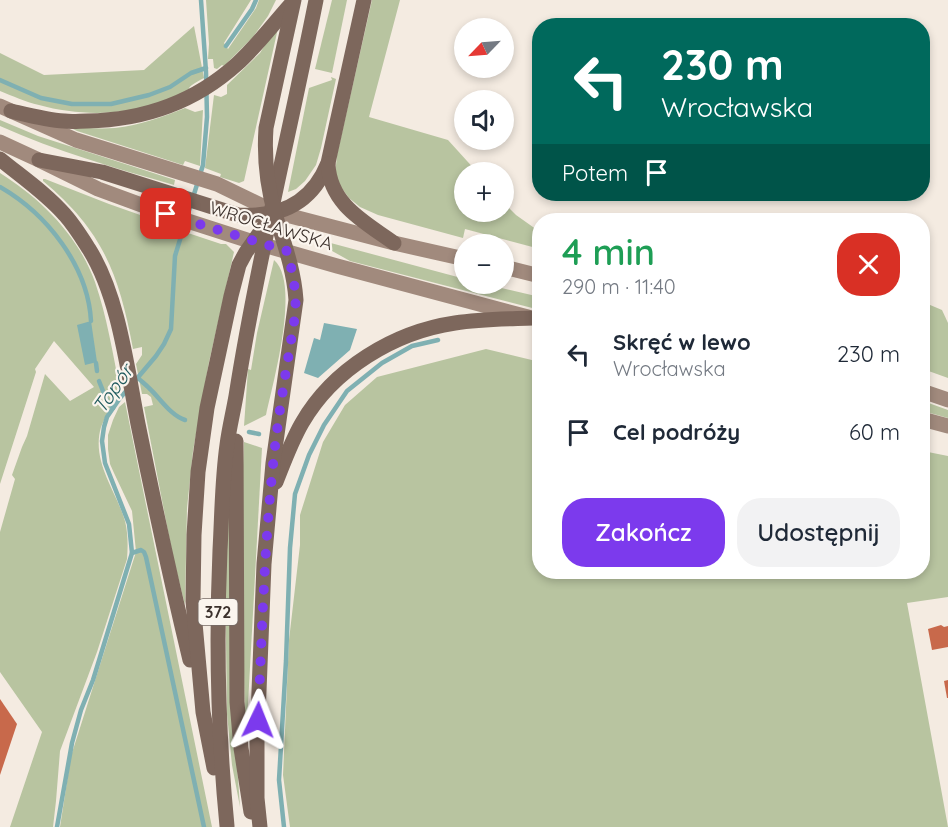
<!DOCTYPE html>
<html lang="pl">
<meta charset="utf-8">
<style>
body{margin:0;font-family:Quicksand,sans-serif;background:#f2f2f3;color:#1f2937;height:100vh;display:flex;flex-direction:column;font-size:22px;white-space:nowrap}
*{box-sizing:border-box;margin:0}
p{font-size:20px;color:#747a83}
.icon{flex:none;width:33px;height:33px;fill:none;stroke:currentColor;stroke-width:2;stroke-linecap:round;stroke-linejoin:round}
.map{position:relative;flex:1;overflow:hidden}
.details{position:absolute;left:532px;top:213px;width:398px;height:366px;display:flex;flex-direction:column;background:#fff;border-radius:24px;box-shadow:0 3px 9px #0003}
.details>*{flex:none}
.top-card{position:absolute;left:532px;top:18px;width:398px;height:183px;border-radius:24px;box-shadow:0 3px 9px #0003;background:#00695c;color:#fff;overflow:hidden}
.needle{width:39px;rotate:245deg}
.buttons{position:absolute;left:454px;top:18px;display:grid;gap:12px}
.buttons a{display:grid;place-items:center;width:60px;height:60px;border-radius:50%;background:#fff;box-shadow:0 3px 9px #0003;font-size:30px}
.pin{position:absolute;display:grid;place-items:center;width:51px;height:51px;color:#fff;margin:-26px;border-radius:12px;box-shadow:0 3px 9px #0006}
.me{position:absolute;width:66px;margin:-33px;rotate:2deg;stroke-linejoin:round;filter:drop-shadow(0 0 4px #0008)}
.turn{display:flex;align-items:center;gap:21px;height:126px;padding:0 30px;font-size:27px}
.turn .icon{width:78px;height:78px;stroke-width:2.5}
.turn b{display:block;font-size:42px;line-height:51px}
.then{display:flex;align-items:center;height:57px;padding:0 30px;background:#0003;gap:12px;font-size:22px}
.round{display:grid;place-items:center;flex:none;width:63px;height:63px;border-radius:24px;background:#f2f2f3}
.overview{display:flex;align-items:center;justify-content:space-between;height:102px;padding:0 30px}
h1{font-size:36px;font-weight:600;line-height:45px;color:#1e9e55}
.cta{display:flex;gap:12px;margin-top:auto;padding:12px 30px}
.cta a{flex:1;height:69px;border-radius:24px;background:#7c3aed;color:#fff;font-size:24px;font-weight:600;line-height:69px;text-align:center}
.cta a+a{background:#f2f2f3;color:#1f2937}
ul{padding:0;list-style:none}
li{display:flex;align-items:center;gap:18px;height:78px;padding:0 30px}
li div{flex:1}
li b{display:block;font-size:22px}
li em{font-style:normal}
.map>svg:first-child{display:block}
.green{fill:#b8c4a0}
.water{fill:#7fb0b2}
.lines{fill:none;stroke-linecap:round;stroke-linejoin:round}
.stream{stroke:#7fb0b2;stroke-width:4.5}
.building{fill:#c8694b}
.secondary{stroke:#a18a7d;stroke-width:15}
.primary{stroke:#7d675c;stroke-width:15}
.route{stroke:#7c3aed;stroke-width:10;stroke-dasharray:0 18}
.labels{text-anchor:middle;stroke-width:4.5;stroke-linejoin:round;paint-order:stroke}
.shield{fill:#fbf5ee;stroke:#756b66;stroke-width:1.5}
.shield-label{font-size:16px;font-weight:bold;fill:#3b302b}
.street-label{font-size:18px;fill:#3b302b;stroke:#fbf5ee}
.water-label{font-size:20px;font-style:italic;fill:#1f5a5e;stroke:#fbf5ee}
</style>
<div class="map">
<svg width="948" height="827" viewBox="0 0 948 827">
<rect width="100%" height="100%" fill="#f4ebe1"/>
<!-- green -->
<g class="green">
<polygon points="206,0 251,0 224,43 228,49 256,8 259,0 276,0 268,16 253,37 224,66 222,65 217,69 214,68 213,59 208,59 209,44"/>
<polygon points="332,0 347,0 332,73 315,69"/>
<polygon points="372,0 400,0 369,117 448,140 477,172 465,172 465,212 504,212 504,203 516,215 540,232 540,249 465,229 463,238 378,215 360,207 349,198 338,183 335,176 337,155"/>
<path d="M194 26 204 78C200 80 196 82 192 85 186 90 193 86 186 91 142 116 86 118 39 105 25 102 13 96 0 91V53L44 75 144 70Z"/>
<polygon points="278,28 244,181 239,183 220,177 221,174 205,168 214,95 221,97 227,94 227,85 260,53 275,29"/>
<polygon points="331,77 336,79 321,148 316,165 305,181 296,189 288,192 309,88 332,80"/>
<path d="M185 108 195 112 203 110 200 166 185 161 183 165 77 131 67 126C83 128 99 129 115 128 140 125 163 117 185 108Z"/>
<path d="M0 120 38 136 175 180 174 185C115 168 56 151 0 126Z"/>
<path d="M0 173C41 199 78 235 95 282 107 317 113 354 120 390 113 402 106 414 101 427 91 462 116 490 125 521 128 533 128 547 127 559L97 652 60 751 56 801 53 827H10L42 732 0 672V532L15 479 12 475 22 447 27 436 45 374 70 401 94 387 54 341 35 369 36 372 0 484Z"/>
<path d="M43 179H45L109 204 163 223 164 225 221 244H226L234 252 209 362 193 451 187 508 185 605 173 557 144 407 153 405 151 397 147 394H142L136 364 142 355V347L133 349C119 274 103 231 43 181Z"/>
<polygon points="327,242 465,279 465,284 484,284 540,297 540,310 350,261 325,247 325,243"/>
<path d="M274 260C301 283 273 383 266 415L244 426 248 369 251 370 257 333Z"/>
<polygon points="923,302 942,310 948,323 948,378 923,369"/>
<polygon points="486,349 540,362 540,572 922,572 923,451 948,456 948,597 907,603 948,827 290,827 283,775 289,640 300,545 300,515 323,442 345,405 377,377"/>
<polygon points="923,401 948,410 948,418 923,411"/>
<polygon points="125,402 212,827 60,827 71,756 136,552 132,511 114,473 110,464 108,449 108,435 113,420 119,407"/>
<polygon points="244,442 262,448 247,722 245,723 241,513"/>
<polygon points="229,459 232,692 240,807 232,765 227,714 225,571"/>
</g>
<!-- water -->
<g class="water">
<polygon points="91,321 97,362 85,365 77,325"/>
<polygon points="324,323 357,329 350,350 318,378 304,373 314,338 320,340"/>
</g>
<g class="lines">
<!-- stream -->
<g class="stream">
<polyline points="226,46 252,9 256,0"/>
<polyline points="0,80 41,98 72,104 111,104 149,95 170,87 191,73 206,68"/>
<path d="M0 187C47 214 88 266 91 321"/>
<polyline points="96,363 97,371"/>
<path d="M138 378C141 381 145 384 149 388 160 398 170 415 185 420"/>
<polyline points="99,381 107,401 113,408"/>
<polyline points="134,382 156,356 164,344 171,329 175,256 203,165 207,117 206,72 201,0"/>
<polyline points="249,432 259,434"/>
<polyline points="132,553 141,550 144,552 146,557 204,827"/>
<polyline points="57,827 72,743 81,710 93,680 132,553 129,524 105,463 102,441 104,427 107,417 120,398 128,389"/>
<polyline points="284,827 279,780 286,661 290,548 295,494 309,455 324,425 347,391 382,363 412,346 438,340"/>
</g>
</g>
<!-- building -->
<g class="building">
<polygon points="941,625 944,627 948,626 948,647 932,650 928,629"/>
<polygon points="948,680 948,698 947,698 944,681"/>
<polygon points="0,699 17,724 0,775"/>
</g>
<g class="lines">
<!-- secondary -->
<g class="secondary">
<polyline points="0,106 76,140 217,184 275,212 394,243 465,259"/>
<polyline points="0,142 39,160 98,189 166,214 253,242 337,266 528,317"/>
<polyline points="504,267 540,276"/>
<polyline points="922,391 948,400"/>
<polyline points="922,419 948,426"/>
</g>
<!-- primary -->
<g class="primary">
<path d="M11 111C28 115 47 120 64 121 72 122 80 121 87 121 143 120 195 102 237 64 257 46 274 23 292 3"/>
<path d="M0 159C22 177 47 194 65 215 74 225 82 238 89 249 119 297 127 368 138 424 154 503 171 581 190 660"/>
<path d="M39 160 102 172 238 215C280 218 312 203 328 163L364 0"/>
<path d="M328 164C330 205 365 222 394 243"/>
<polyline points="236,441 237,702 241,748 251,812"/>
<path d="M276 482C284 462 291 442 302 423 333 369 394 332 455 323 481 319 507 319 533 318"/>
<polyline points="214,768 203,712 193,601 194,535 198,472 207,408 231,296 239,265 246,252 266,224"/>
<path d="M227 826C218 734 216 642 220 550 222 515 222 480 227 445 229 429 233 413 236 396 257 263 290 132 316 0"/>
<path d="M260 827 257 798V742L264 564 273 463 296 300C294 270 284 243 275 214 267 186 264 157 266 128L294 0"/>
</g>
</g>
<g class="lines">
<!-- route -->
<path class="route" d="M166 214 287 251C293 273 297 293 295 316 287 366 278 415 273 465 264 550 262 635 258 720"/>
</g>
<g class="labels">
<!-- shield labels -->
<rect class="shield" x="198.5" y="599" width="39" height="26" rx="4.5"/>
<g class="shield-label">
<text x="218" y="618">372</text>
</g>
<!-- street labels -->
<g class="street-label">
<text transform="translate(271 226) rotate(17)" y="6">WROCŁAWSKA</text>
</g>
<!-- water labels -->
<g class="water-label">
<text transform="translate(113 389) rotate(-55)" y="7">Topór</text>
</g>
</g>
</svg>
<div class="buttons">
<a><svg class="needle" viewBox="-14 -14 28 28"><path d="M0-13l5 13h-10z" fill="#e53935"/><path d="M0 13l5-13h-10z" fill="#747a83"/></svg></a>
<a><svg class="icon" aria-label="sound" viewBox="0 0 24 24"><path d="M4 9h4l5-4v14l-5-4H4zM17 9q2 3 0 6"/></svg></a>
<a>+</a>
<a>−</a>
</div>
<div class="pin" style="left:166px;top:214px;background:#d93025"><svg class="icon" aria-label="arrive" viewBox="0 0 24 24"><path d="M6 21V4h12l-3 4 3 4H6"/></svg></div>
<svg class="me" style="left:258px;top:720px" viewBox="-20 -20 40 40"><path d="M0-17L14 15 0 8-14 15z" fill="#7c3aed" stroke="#fff" stroke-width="4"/></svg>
<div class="top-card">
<div class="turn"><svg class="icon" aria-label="left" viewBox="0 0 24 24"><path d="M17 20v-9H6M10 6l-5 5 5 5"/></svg><div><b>230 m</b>Wrocławska</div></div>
<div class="then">Potem<svg class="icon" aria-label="arrive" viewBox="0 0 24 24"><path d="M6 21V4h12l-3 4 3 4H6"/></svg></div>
</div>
<section class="details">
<div class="overview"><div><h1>4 min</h1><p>290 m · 11:40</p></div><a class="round" style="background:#d93025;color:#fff"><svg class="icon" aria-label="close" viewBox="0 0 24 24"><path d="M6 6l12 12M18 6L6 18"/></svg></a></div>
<ul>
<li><svg class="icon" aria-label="left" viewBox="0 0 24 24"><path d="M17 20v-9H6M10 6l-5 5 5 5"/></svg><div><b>Skręć w lewo</b><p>Wrocławska</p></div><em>230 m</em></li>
<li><svg class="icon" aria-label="arrive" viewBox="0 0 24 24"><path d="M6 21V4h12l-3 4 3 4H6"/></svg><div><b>Cel podróży</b></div><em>60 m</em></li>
</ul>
<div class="cta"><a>Zakończ</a><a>Udostępnij</a></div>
</section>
</div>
